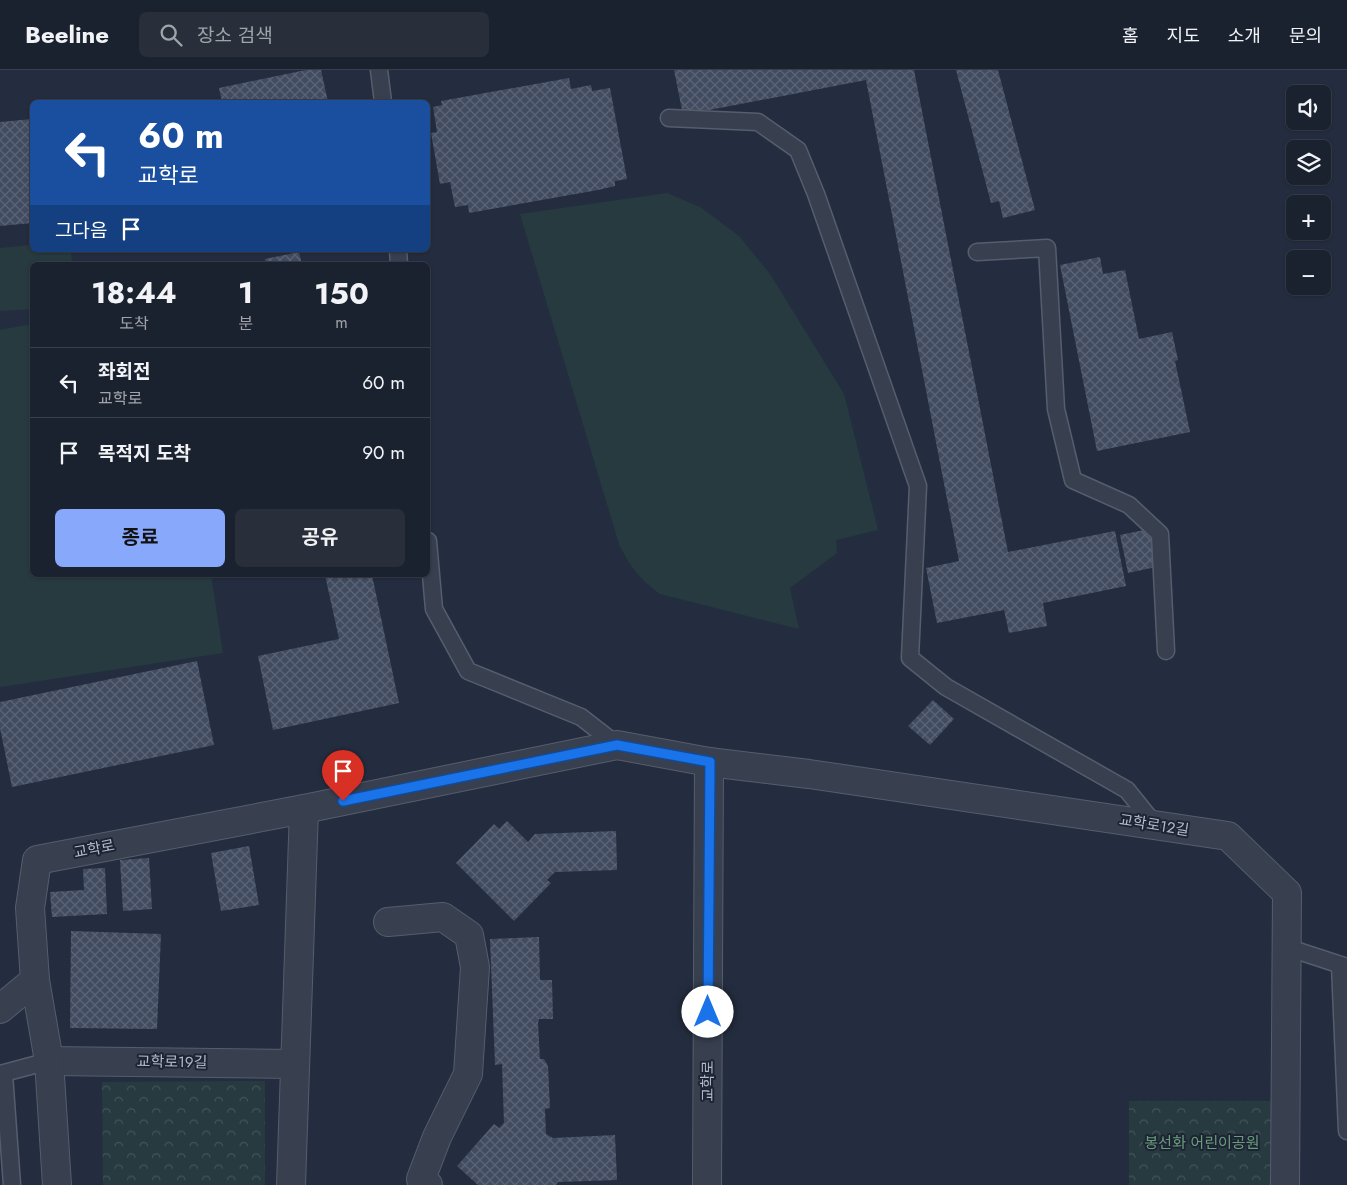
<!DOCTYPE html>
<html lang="ko">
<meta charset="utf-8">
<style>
body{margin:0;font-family:Jost,"Noto Sans KR",sans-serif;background:#282f3b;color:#f1f3f6;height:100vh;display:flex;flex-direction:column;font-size:19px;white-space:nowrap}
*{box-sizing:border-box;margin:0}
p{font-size:16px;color:#a0a4aa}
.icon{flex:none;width:28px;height:28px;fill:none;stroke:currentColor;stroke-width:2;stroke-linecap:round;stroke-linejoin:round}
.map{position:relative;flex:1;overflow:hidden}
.sheet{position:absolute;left:30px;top:192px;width:400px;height:315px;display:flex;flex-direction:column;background:#1b222f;border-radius:8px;box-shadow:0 1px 4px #0004,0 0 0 1px #393f4b}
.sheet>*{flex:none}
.top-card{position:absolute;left:30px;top:30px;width:400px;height:152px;border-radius:8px;box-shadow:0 1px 4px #0004,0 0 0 1px #393f4b;background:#1a4fa0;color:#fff;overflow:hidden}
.controls{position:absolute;left:1286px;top:15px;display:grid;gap:10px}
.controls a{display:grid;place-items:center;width:45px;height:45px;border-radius:8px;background:#1b222f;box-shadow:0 1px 4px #0004,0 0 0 1px #393f4b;font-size:25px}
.pin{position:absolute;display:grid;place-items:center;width:42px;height:42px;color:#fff;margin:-51px -21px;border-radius:50% 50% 50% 0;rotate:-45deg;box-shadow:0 0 5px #0007}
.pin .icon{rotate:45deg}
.me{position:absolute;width:55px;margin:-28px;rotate:0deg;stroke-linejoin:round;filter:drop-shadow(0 0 4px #0008)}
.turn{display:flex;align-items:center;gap:18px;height:105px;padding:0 25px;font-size:22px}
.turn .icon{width:65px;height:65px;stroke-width:2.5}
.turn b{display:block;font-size:35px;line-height:42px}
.then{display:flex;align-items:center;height:48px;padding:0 25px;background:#0003;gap:10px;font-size:19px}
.eta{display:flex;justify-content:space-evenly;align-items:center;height:85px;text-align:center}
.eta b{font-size:30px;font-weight:700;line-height:35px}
.primary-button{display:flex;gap:10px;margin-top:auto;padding:10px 25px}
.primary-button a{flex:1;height:58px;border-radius:8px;background:#88a8fb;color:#111;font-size:20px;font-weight:700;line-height:58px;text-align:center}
.primary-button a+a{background:#282f3b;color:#f1f3f6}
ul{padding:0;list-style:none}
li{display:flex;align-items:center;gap:15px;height:70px;padding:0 25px;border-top:1px solid #393f4b}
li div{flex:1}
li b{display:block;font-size:19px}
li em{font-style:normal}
header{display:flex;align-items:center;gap:30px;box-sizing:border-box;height:70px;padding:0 25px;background:#1b222f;border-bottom:1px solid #393f4b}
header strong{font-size:24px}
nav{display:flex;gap:28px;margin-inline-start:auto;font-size:18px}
.search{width:350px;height:45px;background:#282f3b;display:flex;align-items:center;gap:12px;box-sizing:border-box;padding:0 18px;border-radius:8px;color:#a0a4aa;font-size:19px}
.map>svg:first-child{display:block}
.park{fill:url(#park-crowns)}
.garden{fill:#263a40}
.building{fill:url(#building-cross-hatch)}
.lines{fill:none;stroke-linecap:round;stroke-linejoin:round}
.service-casing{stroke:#565d6d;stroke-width:19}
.minor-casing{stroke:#565d6d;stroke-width:30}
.service{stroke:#383f4f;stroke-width:16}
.minor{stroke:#383f4f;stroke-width:28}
.route-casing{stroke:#114b97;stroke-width:12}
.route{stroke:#1a73e8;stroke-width:9}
.labels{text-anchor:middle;stroke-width:4;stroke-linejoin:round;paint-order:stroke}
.street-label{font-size:15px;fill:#b4baca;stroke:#1d2434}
.park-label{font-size:15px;fill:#6a9c7b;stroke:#1d2434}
</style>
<header>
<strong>Beeline</strong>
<div class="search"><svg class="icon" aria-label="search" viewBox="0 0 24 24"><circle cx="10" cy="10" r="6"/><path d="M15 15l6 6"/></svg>장소 검색</div>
<nav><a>홈</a><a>지도</a><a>소개</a><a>문의</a></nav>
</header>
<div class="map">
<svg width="1347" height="1115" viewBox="0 0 1347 1115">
<defs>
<pattern id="park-crowns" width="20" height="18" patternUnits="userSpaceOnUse" patternTransform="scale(1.25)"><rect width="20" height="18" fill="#263a40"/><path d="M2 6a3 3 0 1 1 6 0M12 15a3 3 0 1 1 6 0" fill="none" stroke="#43545a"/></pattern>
<pattern id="building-cross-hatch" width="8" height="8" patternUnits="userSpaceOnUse" patternTransform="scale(1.25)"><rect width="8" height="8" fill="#424c61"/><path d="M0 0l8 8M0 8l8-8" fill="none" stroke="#5b6476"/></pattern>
</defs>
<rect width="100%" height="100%" fill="#242d3f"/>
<!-- park -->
<g class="park">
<polygon points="265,1011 265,1115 103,1115 102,1012"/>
<polygon points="1129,1031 1276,1031 1275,1115 1129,1115"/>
</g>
<!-- garden -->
<g class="garden">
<path d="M667 123 700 137 739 166 770 204 844 324 878 460 836 470 837 483 790 518 799 559 660 524C640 509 630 497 619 474L520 144Z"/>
<polygon points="32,175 32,180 71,180 72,195 32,195 32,239 0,241 0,178"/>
<polygon points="32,254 32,505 211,505 223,583 0,617 0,260"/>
</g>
<!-- building -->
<g class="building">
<polygon points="306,0 321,0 328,32 222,32 219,18"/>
<polygon points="674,0 914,0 1008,482 1115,461 1126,516 1043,533 1047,556 1009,563 1004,540 937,553 926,498 959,491 866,10 683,45"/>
<polygon points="956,0 998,0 1035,140 1003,148 999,131 991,133"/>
<polygon points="569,8 571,19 591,15 592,21 610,18 627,109 615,111 615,116 598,120 469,143 468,135 455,137 450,112 440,114 431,63 437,62 433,37 442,35 441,31"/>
<polygon points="32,49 32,153 0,156 0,52"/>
<polygon points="299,182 302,195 266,195 265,189"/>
<polygon points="1100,187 1103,204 1125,200 1139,269 1172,262 1178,290 1175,291 1190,362 1097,381 1060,195"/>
<polygon points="1149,459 1156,497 1128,503 1120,465"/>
<polygon points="325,505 372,505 399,633 273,660 258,586 339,569"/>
<polygon points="197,591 214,675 12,717 0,658 0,632"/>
<polygon points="933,630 954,649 930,675 908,656"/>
<polygon points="507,751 528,772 535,764 616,761 617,800 555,802 547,810 551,813 514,851 456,793 494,754 499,759"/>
<polygon points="249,776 259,835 221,841 211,783"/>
<polygon points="149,788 152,839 123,841 120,790"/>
<polygon points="105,798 107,844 52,847 50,822 84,820 83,799"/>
<polygon points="71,861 161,864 157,959 70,958"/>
<polygon points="539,867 540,910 552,910 553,949 539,949 538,953 540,989 544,989 548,996 550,1038 545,1039 546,1064 553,1068 615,1065 617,1110 558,1112 556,1115 478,1115 457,1096 494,1054 499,1058 504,1053 502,994 495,995 490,869"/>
</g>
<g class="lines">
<!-- service casing -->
<g class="service-casing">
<g id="service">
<polyline points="379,0 383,32"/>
<polyline points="669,48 758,52 798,80 816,124 918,416 910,588 946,617 1127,720 1156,756"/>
<polyline points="398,180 399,195"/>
<polyline points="977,182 1047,178 1056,339 1073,410 1129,435 1160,464 1166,581"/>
<polyline points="428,471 434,539 468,601 581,647 617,675"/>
<polyline points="1286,877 1347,897"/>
<polyline points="1340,895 1347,1061"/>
<polyline points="0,1004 49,991"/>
<polyline points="4,1004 12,1115"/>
</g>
</g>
<!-- minor casing -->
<g class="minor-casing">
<g id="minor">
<polyline points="388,852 443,847 469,865 475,897 468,1004 437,1067 421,1109 428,1115"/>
<polyline points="0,939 35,910"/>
<polyline points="49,991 294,994"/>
<polyline points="57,1115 49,991 35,910 30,838 37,790 304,739 617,675 709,692 809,704 1228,766 1287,823 1285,1115"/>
<polyline points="291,1115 304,739"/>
<polyline points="707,1115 709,692"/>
</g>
</g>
<!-- service -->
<use href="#service" class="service"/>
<!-- minor -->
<use href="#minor" class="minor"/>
</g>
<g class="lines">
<!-- route casing -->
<g class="route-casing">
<polyline id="route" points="343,731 617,675 710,692 708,942"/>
</g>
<!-- route -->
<use href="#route" class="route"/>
</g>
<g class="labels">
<!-- street labels -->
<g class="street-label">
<text transform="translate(1154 755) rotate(9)" y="5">교학로12길</text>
<text transform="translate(94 779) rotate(-11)" y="5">교학로</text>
<text transform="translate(172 992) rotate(1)" y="5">교학로19길</text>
<text transform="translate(708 1011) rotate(-90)" y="5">교학로</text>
</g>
<!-- park labels -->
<g class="park-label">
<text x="1202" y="1078">봉선화 어린이공원</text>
</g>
</g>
</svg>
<div class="controls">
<a><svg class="icon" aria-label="sound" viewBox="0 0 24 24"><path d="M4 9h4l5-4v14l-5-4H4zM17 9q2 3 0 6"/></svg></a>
<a><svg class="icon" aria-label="layers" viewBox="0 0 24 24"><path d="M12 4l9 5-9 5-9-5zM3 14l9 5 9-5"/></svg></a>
<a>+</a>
<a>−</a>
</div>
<div class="pin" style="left:343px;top:731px;background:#d93025"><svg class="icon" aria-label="arrive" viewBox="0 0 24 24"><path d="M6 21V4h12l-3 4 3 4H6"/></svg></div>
<svg class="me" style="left:708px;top:942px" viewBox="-20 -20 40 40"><circle r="19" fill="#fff"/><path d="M0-13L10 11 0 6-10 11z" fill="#1a73e8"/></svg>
<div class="top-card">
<div class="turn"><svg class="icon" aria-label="left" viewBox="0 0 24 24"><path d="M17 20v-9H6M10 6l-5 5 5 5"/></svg><div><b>60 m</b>교학로</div></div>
<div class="then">그다음<svg class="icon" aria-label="arrive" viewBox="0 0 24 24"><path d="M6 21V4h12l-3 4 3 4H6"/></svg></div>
</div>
<section class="sheet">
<div class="eta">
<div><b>18:44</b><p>도착</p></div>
<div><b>1</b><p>분</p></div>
<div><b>150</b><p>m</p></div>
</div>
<ul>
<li><svg class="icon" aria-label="left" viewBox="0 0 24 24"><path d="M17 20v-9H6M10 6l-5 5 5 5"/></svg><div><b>좌회전</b><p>교학로</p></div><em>60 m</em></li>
<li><svg class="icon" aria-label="arrive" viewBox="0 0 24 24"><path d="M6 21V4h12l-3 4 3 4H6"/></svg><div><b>목적지 도착</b></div><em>90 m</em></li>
</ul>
<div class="primary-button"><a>종료</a><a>공유</a></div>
</section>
</div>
